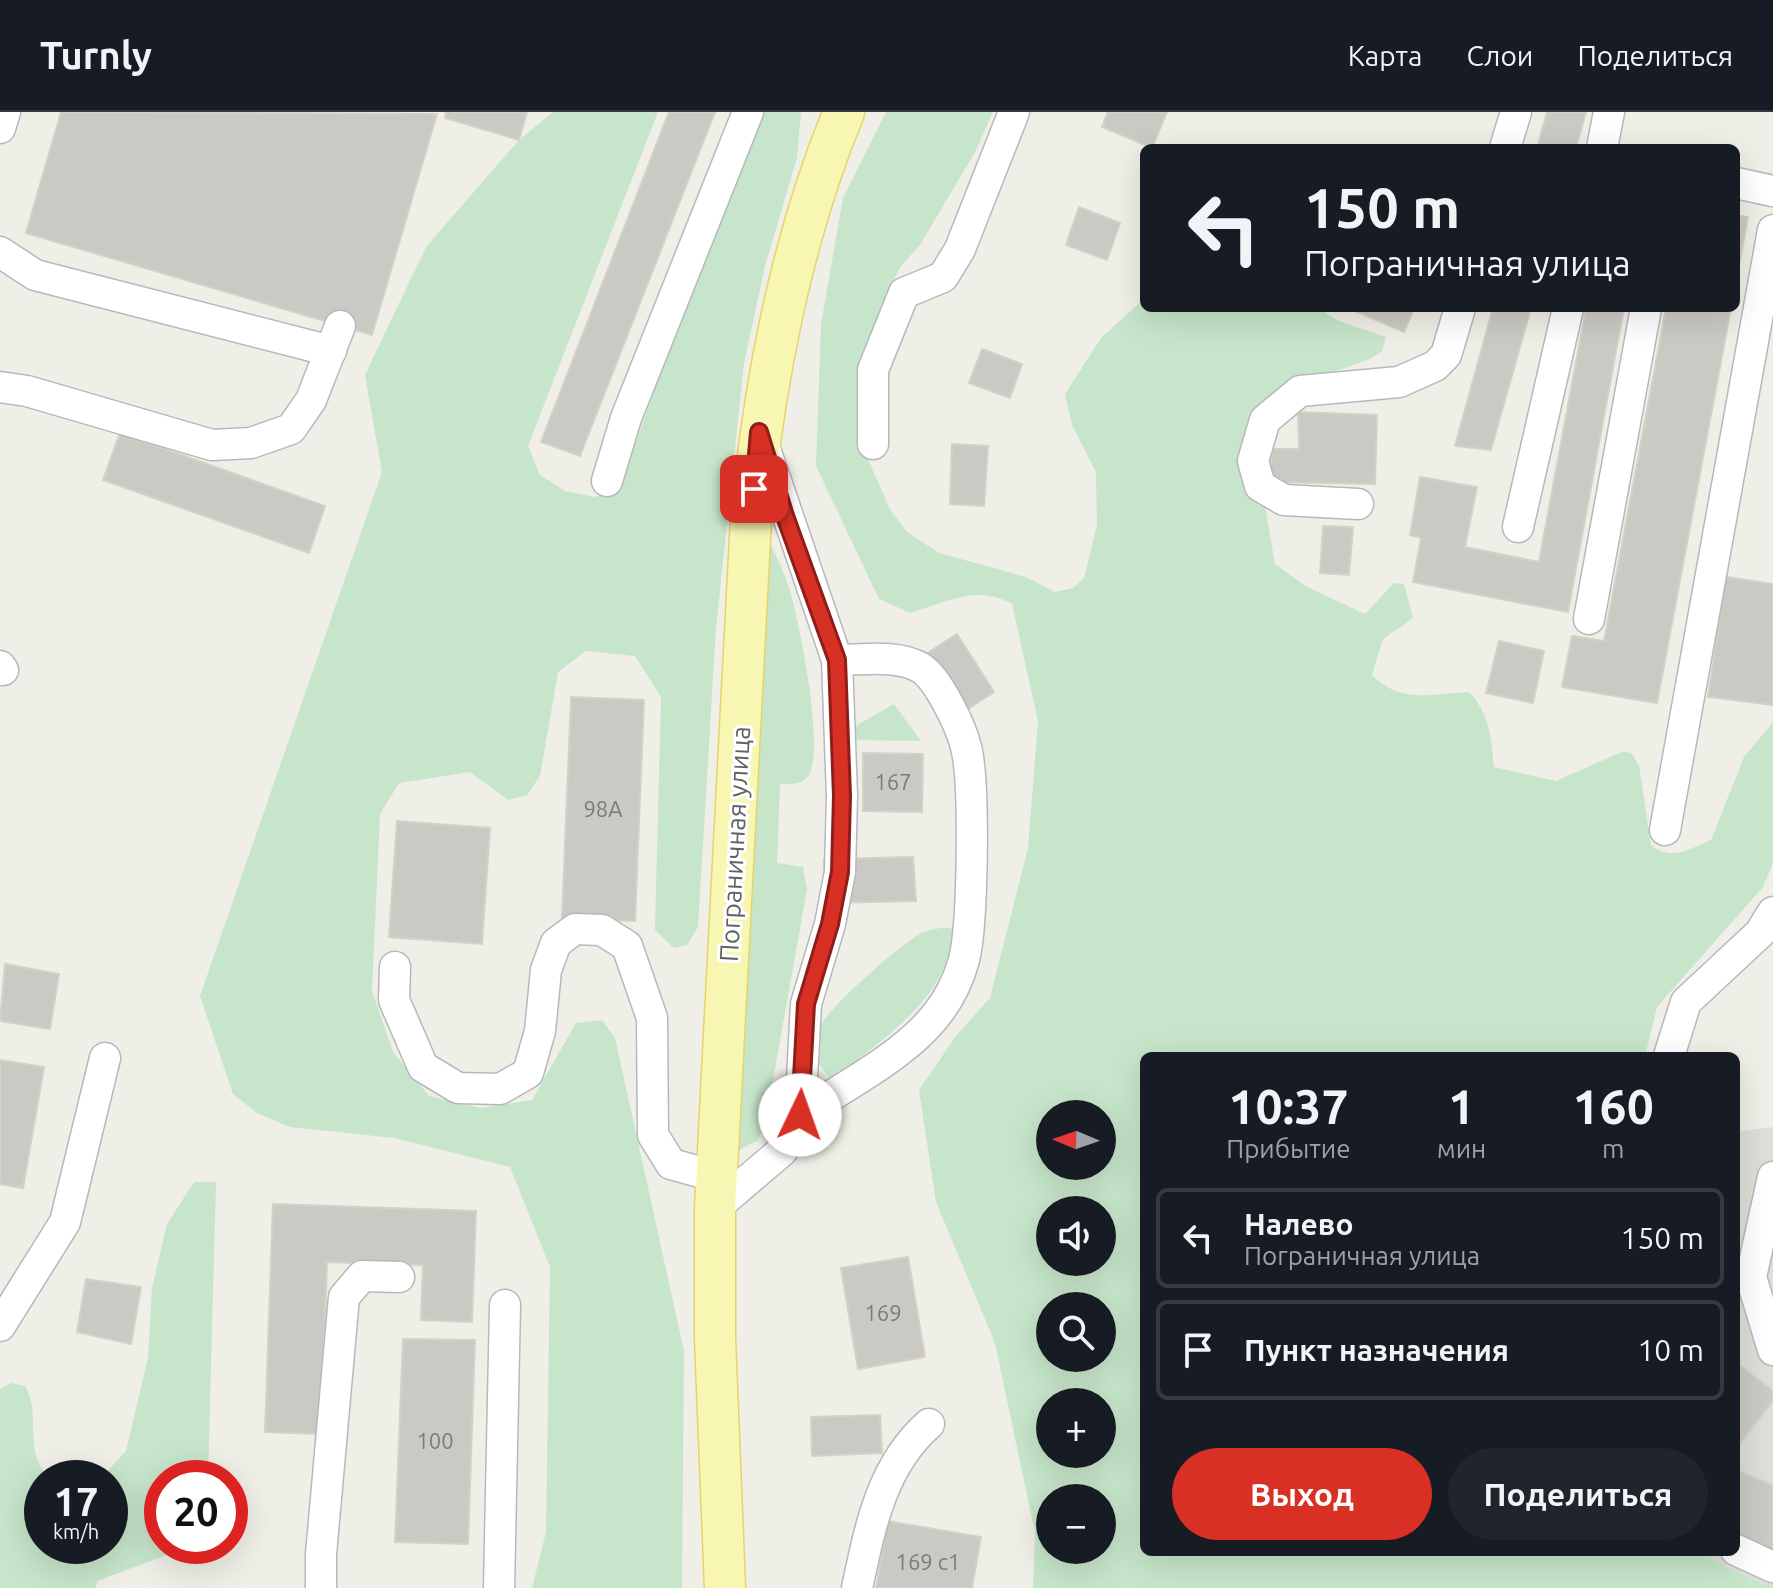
<!DOCTYPE html>
<html lang="ru">
<meta charset="utf-8">
<style>
body{margin:0;font-family:Ubuntu,sans-serif;background:#20242c;color:#f1f3f6;height:100vh;display:flex;flex-direction:column;font-size:30px;white-space:nowrap}
*{box-sizing:border-box;margin:0}
p{font-size:26px;color:#9ea1a6}
.icon{flex:none;width:44px;height:44px;fill:none;stroke:currentColor;stroke-width:2;stroke-linecap:round;stroke-linejoin:round}
.map{position:relative;flex:1;overflow:hidden}
.details{position:absolute;left:1140px;top:940px;width:600px;height:504px;display:flex;flex-direction:column;background:#171b24;border-radius:12px;box-shadow:0 8px 32px #0002}
.details>*{flex:none}
.guide{position:absolute;left:1140px;top:32px;width:600px;height:168px;border-radius:12px;box-shadow:0 8px 32px #0002;background:#171b24;color:#f1f3f6;overflow:hidden}
.needle{width:52px;rotate:272deg}
.fabs{position:absolute;left:1036px;top:988px;display:grid;gap:16px}
.fabs a{display:grid;place-items:center;width:80px;height:80px;border-radius:50%;background:#171b24;box-shadow:0 8px 32px #0002;font-size:40px}
.speed{position:absolute;left:24px;top:1348px;display:flex;gap:16px;font-size:40px;font-weight:700;text-align:center}
.speed>*{display:grid;place-content:center;width:104px;height:104px;border-radius:50%;background:#171b24;box-shadow:0 8px 32px #0002;line-height:1}
.speed small{font-size:20px;font-weight:400}
.speed .limit{border:12px solid #d22;background:#fff;color:#111}
.pin{position:absolute;display:grid;place-items:center;width:68px;height:68px;color:#fff;margin:-34px;border-radius:16px;box-shadow:0 4px 12px #0006}
.me{position:absolute;width:88px;margin:-44px;rotate:3deg;stroke-linejoin:round;filter:drop-shadow(0 0 6px #0008)}
.turn{display:flex;align-items:center;gap:28px;height:168px;padding:0 32px;font-size:36px}
.turn .icon{width:104px;height:104px;stroke-width:2.5}
.turn b{display:block;font-size:56px;line-height:68px}
.eta{display:flex;justify-content:space-evenly;align-items:center;height:136px;text-align:center}
.eta b{font-size:48px;font-weight:600;line-height:56px}
.cta{display:flex;gap:16px;margin-top:auto;padding:16px 32px}
.cta a{flex:1;height:92px;border-radius:48px;background:#d93025;color:#fff;font-size:32px;font-weight:600;line-height:92px;text-align:center}
.cta a+a{background:#20242c;color:#f1f3f6}
ul{padding:0;list-style:none}
li{display:flex;align-items:center;gap:24px;height:100px;margin:0 16px 12px;padding:0 16px;border:4px solid #363941;border-radius:12px}
li div{flex:1}
li b{display:block;font-size:30px}
li em{font-style:normal}
header{display:flex;align-items:center;gap:48px;box-sizing:border-box;height:112px;padding:0 40px;background:#171b24;border-bottom:2px solid #363941}
header strong{font-size:38px}
nav{display:flex;gap:44px;margin-inline-start:auto;font-size:28px}
.map>svg:first-child{display:block}
.industrial{fill:#deded9}
.green{fill:#c6e5ca;fill-rule:evenodd}
.building{fill:#cbc9c4;stroke:#d4d1c6;stroke-width:2}
.lines{fill:none;stroke-linecap:round;stroke-linejoin:round}
.minor-casing{stroke:#b7b8bd;stroke-width:33}
.major-casing{stroke:#e6d36a;stroke-width:43}
.minor{stroke:#fff;stroke-width:30}
.major{stroke:#f8f6b3;stroke-width:40}
.route-casing{stroke:#8d1f18;stroke-width:20}
.route{stroke:#d93025;stroke-width:14}
.labels{text-anchor:middle;stroke-width:6;stroke-linejoin:round;paint-order:stroke}
.number-label{font-size:22px;fill:#7a7b7e}
.street-label{font-size:26px;fill:#5f6166;stroke:#fff}
</style>
<header>
<strong>Turnly</strong>
<nav><a>Карта</a><a>Слои</a><a>Поделиться</a></nav>
</header>
<div class="map">
<svg width="1773" height="1476" viewBox="0 0 1773 1476">
<rect width="100%" height="100%" fill="#efefe7"/>
<!-- industrial -->
<polygon class="industrial" points="1773,1015 1773,1476 1729,1457 1702,1440 1736,1440 1736,1020"/>
<!-- green -->
<g class="green">
<polygon points="553,0 658,0 528,334 540,363 565,379 595,385 620,375 685,192 759,0 801,0 797,46 765,154 744,251 716,516 698,815 687,833 674,836 655,818 661,585 635,544 586,539 558,560 540,664 527,683 508,688 470,660 399,671 380,702 372,879 393,940 429,984 481,996 532,988 576,911 602,908 615,926 684,1239 682,1476 532,1476 546,1420 550,1155 510,1055 394,1026 290,1015 257,1001 233,982 200,884 382,360 365,263 426,135 519,28"/>
<path d="M886 0H993L975 40 920 133 901 154 887 180 861 257 866 343 891 399 907 420 939 441 1026 465 1055 480 1073 476 1084 466 1097 413 1096 360 1072 313 1065 282 1101 226 1144 187V196H1318L1339 209 1386 225 1382 239 1370 247 1285 277 1257 300 1265 394 1275 452 1307 475 1365 502 1394 471 1404 472 1413 506 1383 527 1372 563C1401 592 1430 582 1469 580 1490 602 1491 626 1494 655L1556 669 1624 639 1632 642 1639 653 1651 733C1672 750 1689 737 1711 728L1744 645 1773 610V751L1763 775 1657 895 1645 944H1144V1440H1702L1729 1457 1773 1476H1033L1035 1421 995 1231 936 1090 919 978 956 924 990 886 1028 736 1038 609 1012 492C977 472 947 490 910 501L879 487 816 354 821 212 843 86ZM1050 1002H1102V1054H1050ZM1050 1098H1102V1150H1050ZM1050 1194H1102V1246H1050ZM1050 1290H1102V1342H1050ZM1050 1386H1102V1438H1050Z"/>
<path d="M762 414C771 435 783 455 789 476 799 507 826 640 808 664 801 673 791 672 780 672L777 751 803 755 807 777 765 1013 757 1029 735 1040Z"/>
<polygon points="894,592 921,629 851,628 857,613"/>
<path d="M941 816H953C951 886 882 926 833 968 817 955 812 939 818 918 824 899 898 835 918 823 925 819 933 817 941 816Z"/>
<path d="M194 1070H216L208 1366H162V1434H191L97 1469 96 1476H0V1277L11 1271 25 1274C42 1302 22 1339 49 1366H42V1434H110V1366H101L126 1339 148 1246 152 1176 167 1112Z"/>
</g>
<!-- building -->
<g class="building">
<polygon points="61,0 437,2 372,223 26,121"/>
<polygon points="446,0 527,0 519,28 445,6"/>
<polygon points="669,0 715,0 580,344 541,330"/>
<polygon points="1108,0 1167,0 1152,36 1102,15"/>
<polygon points="1547,0 1586,0 1576,36 1537,36"/>
<polygon points="1079,95 1120,111 1107,148 1066,133"/>
<polygon points="1736,103 1748,105 1736,169"/>
<polygon points="1357,196 1414,196 1404,220 1355,199"/>
<polygon points="1493,196 1531,196 1491,338 1455,334"/>
<polygon points="1586,196 1624,196 1568,500 1413,470 1421,426 1410,423 1420,365 1477,375 1465,435 1539,450"/>
<polygon points="1666,196 1731,196 1657,591 1562,575 1572,524 1604,529"/>
<polygon points="982,237 1022,252 1010,286 969,271"/>
<polygon points="1298,300 1377,303 1375,372 1270,370 1272,337 1299,337"/>
<polygon points="120,321 325,394 309,441 103,368"/>
<polygon points="952,332 988,334 984,394 950,392"/>
<polygon points="1323,414 1353,415 1349,463 1320,461"/>
<polygon points="1726,465 1773,472 1773,593 1708,585"/>
<polygon points="957,522 994,580 965,599 926,542"/>
<polygon points="1499,529 1544,539 1533,591 1486,581"/>
<polygon points="571,585 644,588 635,809 562,806"/>
<polygon points="863,641 923,642 922,700 863,699"/>
<polygon points="397,709 490,716 482,832 389,825"/>
<polygon points="913,745 916,789 825,791 824,747"/>
<polygon points="5,852 59,862 50,917 0,909"/>
<polygon points="0,948 44,955 23,1076 0,1072"/>
<polygon points="273,1092 476,1099 472,1210 421,1208 423,1153 327,1150 321,1322 265,1320"/>
<polygon points="908,1145 925,1245 858,1257 841,1156"/>
<polygon points="86,1167 141,1175 131,1232 77,1220"/>
<polygon points="403,1227 475,1228 468,1432 395,1430"/>
<polygon points="1736,1250 1773,1279 1773,1289 1740,1331 1736,1328"/>
<polygon points="880,1303 882,1341 812,1344 811,1305"/>
<polygon points="1736,1358 1773,1373 1773,1443 1736,1425"/>
<polygon points="887,1409 981,1425 972,1476 876,1476"/>
</g>
<g class="lines">
<!-- minor casing -->
<g class="minor-casing">
<g id="minor">
<polyline points="0,16 5,0"/>
<polyline points="1505,36 1516,0"/>
<polyline points="1602,36 1609,0"/>
<polyline points="1736,71 1773,79"/>
<polyline points="0,140 35,163 331,239"/>
<polyline points="0,275 27,279 212,333 251,331 291,317 311,288 340,214"/>
<polyline points="873,332 873,258 904,181 943,165 960,137 1014,0"/>
<polyline points="607,369 626,306 748,0"/>
<polyline points="1358,392 1284,388 1260,374 1253,349 1265,308 1300,279 1399,270 1435,254 1446,243 1460,196"/>
<polyline points="1518,415 1568,196"/>
<polyline points="1589,507 1646,196"/>
<polyline points="0,554 3,558"/>
<polyline points="1665,718 1773,118"/>
<polyline points="395,855 394,888 423,955 458,976 500,977 528,961 540,919 546,858 556,831 575,817 602,818 627,834 652,906 653,1023 671,1052 718,1065"/>
<polyline points="1669,944 1686,890 1760,821 1773,800"/>
<path d="M800 1003C842 976 907 942 937 902 949 887 959 866 964 848 973 812 975 670 966 635 961 614 938 567 921 556 897 542 864 548 837 548"/>
<polyline points="1773,1065 1751,1165 1773,1238"/>
<polyline points="715,1096 782,1039 800,1003 806,892 830,812 840,760 842,684 837,548 764,334"/>
<polyline points="0,1214 65,1110 105,946"/>
<polyline points="1736,1438 1773,1455"/>
<polyline points="321,1476 321,1442 344,1185 362,1164 399,1165"/>
<polyline points="499,1476 505,1193"/>
<path d="M857 1476C870 1416 881 1354 929 1312"/>
</g>
</g>
<!-- major casing -->
<g class="major-casing">
<path id="major" d="M725 1476 715 1226V1096L751 406C764 272 792 125 844 0"/>
</g>
<!-- minor -->
<use href="#minor" class="minor"/>
<!-- major -->
<use href="#major" class="major"/>
</g>
<g class="lines">
<!-- route casing -->
<g class="route-casing">
<polyline id="route" points="754,377 759,320 785,404 837,548 842,684 840,760 830,812 806,892 800,1003"/>
</g>
<!-- route -->
<use href="#route" class="route"/>
</g>
<g class="labels">
<!-- number labels -->
<g class="number-label">
<text x="893" y="678">167</text>
<text x="603" y="705">98А</text>
<text x="883" y="1209">169</text>
<text x="435" y="1337">100</text>
<text x="928" y="1458">169 с1</text>
</g>
<!-- street labels -->
<g class="street-label">
<text transform="translate(735 732) rotate(-87)" y="9">Пограничная улица</text>
</g>
</g>
</svg>
<div class="fabs">
<a><svg class="needle" viewBox="-14 -14 28 28"><path d="M0-13l5 13h-10z" fill="#e53935"/><path d="M0 13l5-13h-10z" fill="#9ea1a6"/></svg></a>
<a><svg class="icon" aria-label="sound" viewBox="0 0 24 24"><path d="M4 9h4l5-4v14l-5-4H4zM17 9q2 3 0 6"/></svg></a>
<a><svg class="icon" aria-label="search" viewBox="0 0 24 24"><circle cx="10" cy="10" r="6"/><path d="M15 15l6 6"/></svg></a>
<a>+</a>
<a>−</a>
</div>
<div class="speed"><div>17<small>km/h</small></div><div class="limit">20</div></div>
<div class="pin" style="left:754px;top:377px;background:#d93025"><svg class="icon" aria-label="arrive" viewBox="0 0 24 24"><path d="M6 21V4h12l-3 4 3 4H6"/></svg></div>
<svg class="me" style="left:800px;top:1003px" viewBox="-20 -20 40 40"><circle r="19" fill="#fff"/><path d="M0-13L10 11 0 6-10 11z" fill="#d93025"/></svg>
<div class="guide">
<div class="turn"><svg class="icon" aria-label="left" viewBox="0 0 24 24"><path d="M17 20v-9H6M10 6l-5 5 5 5"/></svg><div><b>150 m</b>Пограничная улица</div></div>
</div>
<section class="details">
<div class="eta">
<div><b>10:37</b><p>Прибытие</p></div>
<div><b>1</b><p>мин</p></div>
<div><b>160</b><p>m</p></div>
</div>
<ul>
<li><svg class="icon" aria-label="left" viewBox="0 0 24 24"><path d="M17 20v-9H6M10 6l-5 5 5 5"/></svg><div><b>Налево</b><p>Пограничная улица</p></div><em>150 m</em></li>
<li><svg class="icon" aria-label="arrive" viewBox="0 0 24 24"><path d="M6 21V4h12l-3 4 3 4H6"/></svg><div><b>Пункт назначения</b></div><em>10 m</em></li>
</ul>
<div class="cta"><a>Выход</a><a>Поделиться</a></div>
</section>
</div>
